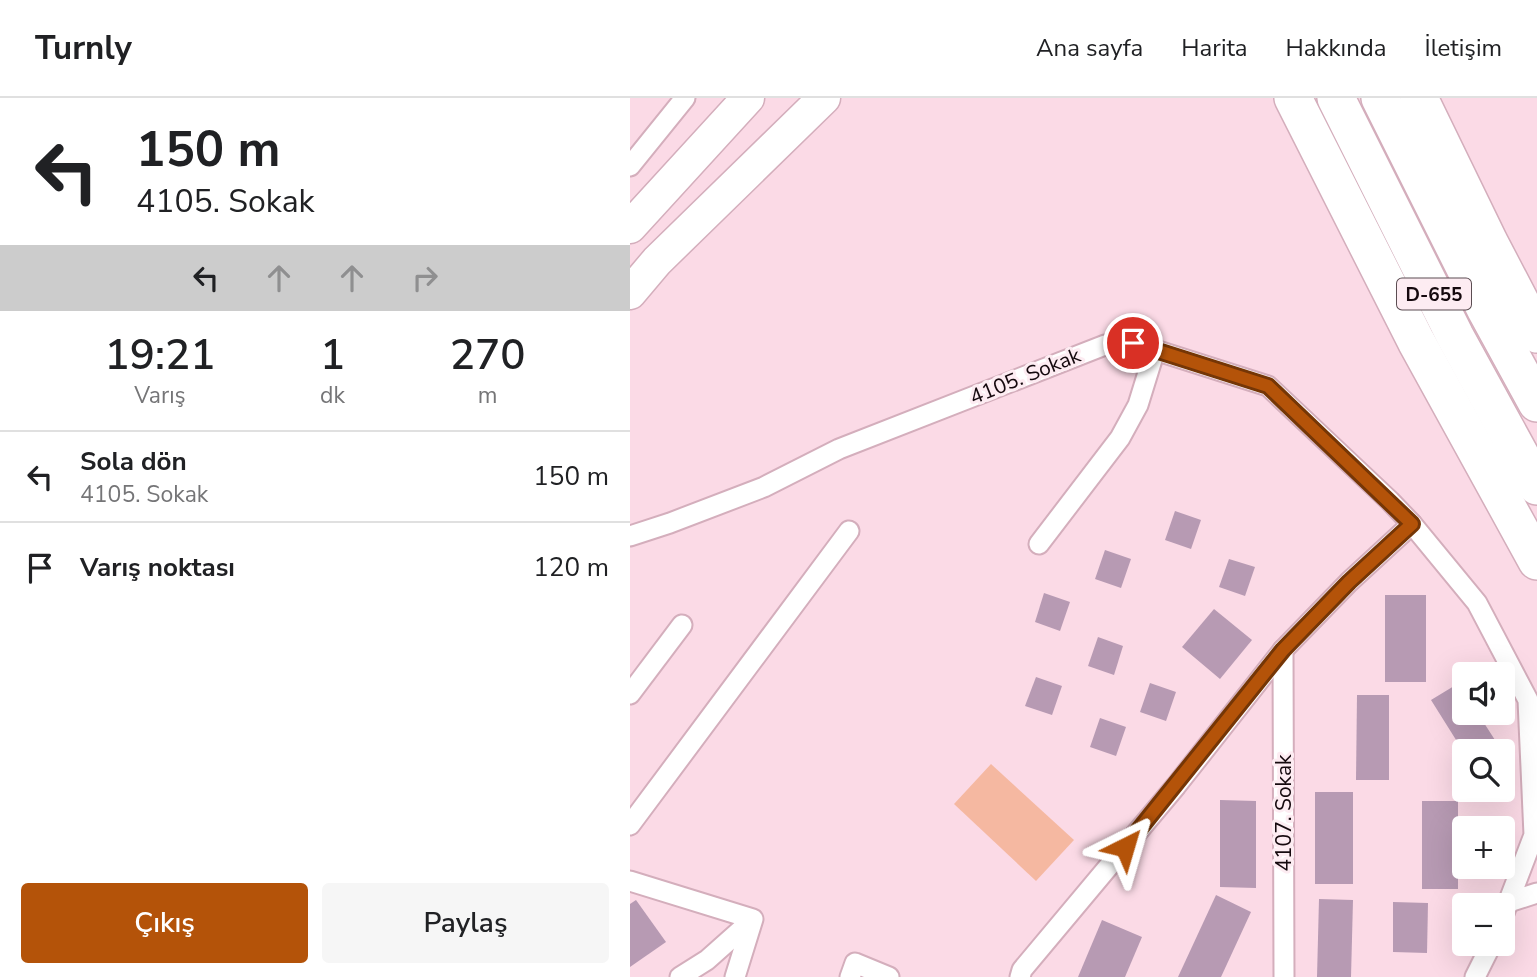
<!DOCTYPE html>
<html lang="tr">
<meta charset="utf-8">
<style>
body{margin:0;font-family:"Nunito Sans",sans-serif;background:#f6f6f6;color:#202124;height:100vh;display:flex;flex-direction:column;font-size:26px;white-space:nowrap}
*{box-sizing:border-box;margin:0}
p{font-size:23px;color:#757577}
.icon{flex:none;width:38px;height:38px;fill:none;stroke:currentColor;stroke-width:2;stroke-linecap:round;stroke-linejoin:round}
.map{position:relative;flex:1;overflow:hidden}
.panel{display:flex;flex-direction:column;background:#fff;width:630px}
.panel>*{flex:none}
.hud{background:#fff;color:#202124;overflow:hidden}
.buttons{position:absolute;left:822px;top:564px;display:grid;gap:14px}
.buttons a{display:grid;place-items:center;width:63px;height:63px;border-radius:7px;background:#fff;box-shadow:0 7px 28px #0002;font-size:35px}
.pin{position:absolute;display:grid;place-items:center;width:60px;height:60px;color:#fff;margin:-30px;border:4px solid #fff;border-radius:50%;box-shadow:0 2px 7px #0007}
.me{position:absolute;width:77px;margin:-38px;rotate:40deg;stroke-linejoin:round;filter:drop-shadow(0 0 5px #0008)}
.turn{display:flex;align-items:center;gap:24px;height:147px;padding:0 21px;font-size:32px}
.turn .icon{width:91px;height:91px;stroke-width:2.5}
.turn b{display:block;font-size:49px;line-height:60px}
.lanes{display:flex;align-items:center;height:66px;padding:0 21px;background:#0003;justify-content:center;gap:35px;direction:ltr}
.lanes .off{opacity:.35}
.eta{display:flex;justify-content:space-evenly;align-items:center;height:119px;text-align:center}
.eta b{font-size:42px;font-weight:600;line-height:49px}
.button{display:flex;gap:14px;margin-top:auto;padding:14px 21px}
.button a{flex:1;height:80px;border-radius:7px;background:#b45309;color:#fff;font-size:28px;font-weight:600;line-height:80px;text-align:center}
.button a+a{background:#f6f6f6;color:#202124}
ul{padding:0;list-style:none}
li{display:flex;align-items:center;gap:21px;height:91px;padding:0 21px;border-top:2px solid #e0e0e0}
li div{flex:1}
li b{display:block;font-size:26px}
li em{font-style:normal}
header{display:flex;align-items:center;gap:42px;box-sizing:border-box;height:98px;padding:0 35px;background:#fff;border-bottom:2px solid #e0e0e0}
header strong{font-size:33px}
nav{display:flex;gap:38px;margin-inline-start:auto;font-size:24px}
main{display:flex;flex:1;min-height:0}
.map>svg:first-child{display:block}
.pitch{fill:#f5b8a1}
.building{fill:#b79ab3}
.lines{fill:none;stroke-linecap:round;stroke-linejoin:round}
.street-casing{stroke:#d4aebc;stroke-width:23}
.primary-casing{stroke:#d4aebc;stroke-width:35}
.highway-casing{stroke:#d4aebc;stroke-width:40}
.street{stroke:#fff;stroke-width:19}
.primary{stroke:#fff;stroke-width:32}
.highway{stroke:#fff;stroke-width:37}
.route-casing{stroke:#753606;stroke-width:18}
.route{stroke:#b45309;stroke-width:12}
.labels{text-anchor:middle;stroke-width:6;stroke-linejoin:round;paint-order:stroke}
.shield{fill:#fdecf2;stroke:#5b4d52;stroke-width:2}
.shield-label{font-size:19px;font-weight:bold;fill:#15090e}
.street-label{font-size:21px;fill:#15090e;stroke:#fdecf2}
</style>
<header>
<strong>Turnly</strong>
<nav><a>Ana sayfa</a><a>Harita</a><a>Hakkında</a><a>İletişim</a></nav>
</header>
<main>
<section class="panel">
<div class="hud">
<div class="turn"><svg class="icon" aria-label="left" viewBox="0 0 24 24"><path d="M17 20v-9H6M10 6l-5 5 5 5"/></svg><div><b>150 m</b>4105. Sokak</div></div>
<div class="lanes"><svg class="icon" aria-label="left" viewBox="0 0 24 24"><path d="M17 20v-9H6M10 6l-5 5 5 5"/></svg><svg class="icon off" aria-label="ahead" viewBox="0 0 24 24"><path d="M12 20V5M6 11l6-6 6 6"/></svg><svg class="icon off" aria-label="ahead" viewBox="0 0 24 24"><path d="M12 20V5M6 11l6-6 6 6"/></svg><svg class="icon off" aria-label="right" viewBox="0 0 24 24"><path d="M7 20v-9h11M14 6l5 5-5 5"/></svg></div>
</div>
<div class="eta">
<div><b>19:21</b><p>Varış</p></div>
<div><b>1</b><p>dk</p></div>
<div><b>270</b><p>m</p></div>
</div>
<ul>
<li><svg class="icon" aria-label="left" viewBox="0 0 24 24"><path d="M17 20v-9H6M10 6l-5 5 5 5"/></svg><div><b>Sola dön</b><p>4105. Sokak</p></div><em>150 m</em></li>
<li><svg class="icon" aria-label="arrive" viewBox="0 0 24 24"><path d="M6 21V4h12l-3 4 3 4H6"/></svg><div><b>Varış noktası</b></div><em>120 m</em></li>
</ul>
<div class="button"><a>Çıkış</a><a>Paylaş</a></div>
</section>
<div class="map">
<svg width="907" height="879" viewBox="0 0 907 879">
<rect width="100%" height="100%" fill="#fbdae6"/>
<!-- pitch -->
<polygon class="pitch" points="361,666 444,742 406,783 324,706"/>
<!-- building -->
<g class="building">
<polygon points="545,413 571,422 561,451 535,442"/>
<polygon points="475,452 501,461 491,490 465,481"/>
<polygon points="599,461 625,469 615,498 589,489"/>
<polygon points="414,495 440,504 430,533 405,524"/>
<rect x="755" y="497" width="41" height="87"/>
<polygon points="584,511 622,542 590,581 552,549"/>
<polygon points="468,539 493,548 484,577 458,568"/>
<polygon points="406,579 432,588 422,617 395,608"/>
<polygon points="520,585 546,594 536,623 510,614"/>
<polygon points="829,585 835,594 835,614 847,614 872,653 833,653 801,602"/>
<polygon points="727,597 759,597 759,682 726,682"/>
<polygon points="470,620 496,629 486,658 460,649"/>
<polygon points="873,655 882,669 873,675"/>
<rect x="685" y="694" width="38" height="92"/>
<polygon points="590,702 626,703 626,790 590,789"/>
<rect x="792" y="703" width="36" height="88"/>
<polygon points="586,797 621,814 591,879 548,879"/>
<polygon points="689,801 723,802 721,879 687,879"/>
<polygon points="6,802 36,844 0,869 0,806"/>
<polygon points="763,804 798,805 797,855 763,854"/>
<polygon points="472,822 512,839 495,879 448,879"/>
</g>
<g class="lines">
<!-- street casing -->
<g class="street-casing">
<g id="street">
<polyline points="0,68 55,0"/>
<polyline points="0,438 40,425 134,389 209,351 475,247 503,245 638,288 760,403 782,426 847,505 898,602 904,737 873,818"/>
<polyline points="409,446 490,340 508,307 525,252"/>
<polyline points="653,552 654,879"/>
<polyline points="0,596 52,527"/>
<polyline points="0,727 219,433"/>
<polyline points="0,783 123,821 105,879"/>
<polyline points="879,804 907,795"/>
<polyline points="50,879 77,862 122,822"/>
<polyline points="220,879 225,865 259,879"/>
<polyline points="390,879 392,872 546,688 653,552 719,484 782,426"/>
<polyline points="845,879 862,845"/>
</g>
</g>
<!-- primary casing -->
<g class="primary-casing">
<g id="primary">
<polyline points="0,129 118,0"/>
<polyline points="0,195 27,163 194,0"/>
</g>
</g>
<!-- highway casing -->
<g class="highway-casing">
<g id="highway">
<polyline points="663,0 786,243 907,463"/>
<polyline points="706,0 825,238 907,388"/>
<polyline points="750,0 855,210 907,305"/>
<polyline points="789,0 859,144 907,236"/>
</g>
</g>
<!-- street -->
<use href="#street" class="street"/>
<!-- primary -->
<use href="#primary" class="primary"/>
<!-- highway -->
<use href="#highway" class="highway"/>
</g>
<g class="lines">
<!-- route casing -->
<g class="route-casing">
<polyline id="route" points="495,749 653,552 719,484 782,426 638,288 503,245"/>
</g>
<!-- route -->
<use href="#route" class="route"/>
</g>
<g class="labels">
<!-- shield labels -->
<rect class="shield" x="767" y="180.5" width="74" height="31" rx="5"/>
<g class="shield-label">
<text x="804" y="203">D-655</text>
</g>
<!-- street labels -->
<g class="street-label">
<text transform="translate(395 278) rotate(-22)" y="7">4105. Sokak</text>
<text transform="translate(654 715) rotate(-90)" y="7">4107. Sokak</text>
</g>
</g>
</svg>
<div class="buttons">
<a><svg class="icon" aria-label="sound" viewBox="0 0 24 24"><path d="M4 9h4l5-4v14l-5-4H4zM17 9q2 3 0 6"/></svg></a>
<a><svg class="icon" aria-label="search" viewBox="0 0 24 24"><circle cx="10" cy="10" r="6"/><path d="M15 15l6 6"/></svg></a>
<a>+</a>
<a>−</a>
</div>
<div class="pin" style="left:503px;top:245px;background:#d93025"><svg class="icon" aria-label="arrive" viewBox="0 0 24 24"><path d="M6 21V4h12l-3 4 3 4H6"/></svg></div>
<svg class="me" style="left:495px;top:749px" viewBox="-20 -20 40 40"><path d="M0-17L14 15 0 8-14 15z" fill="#b45309" stroke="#fff" stroke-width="4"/></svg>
</div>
</main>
